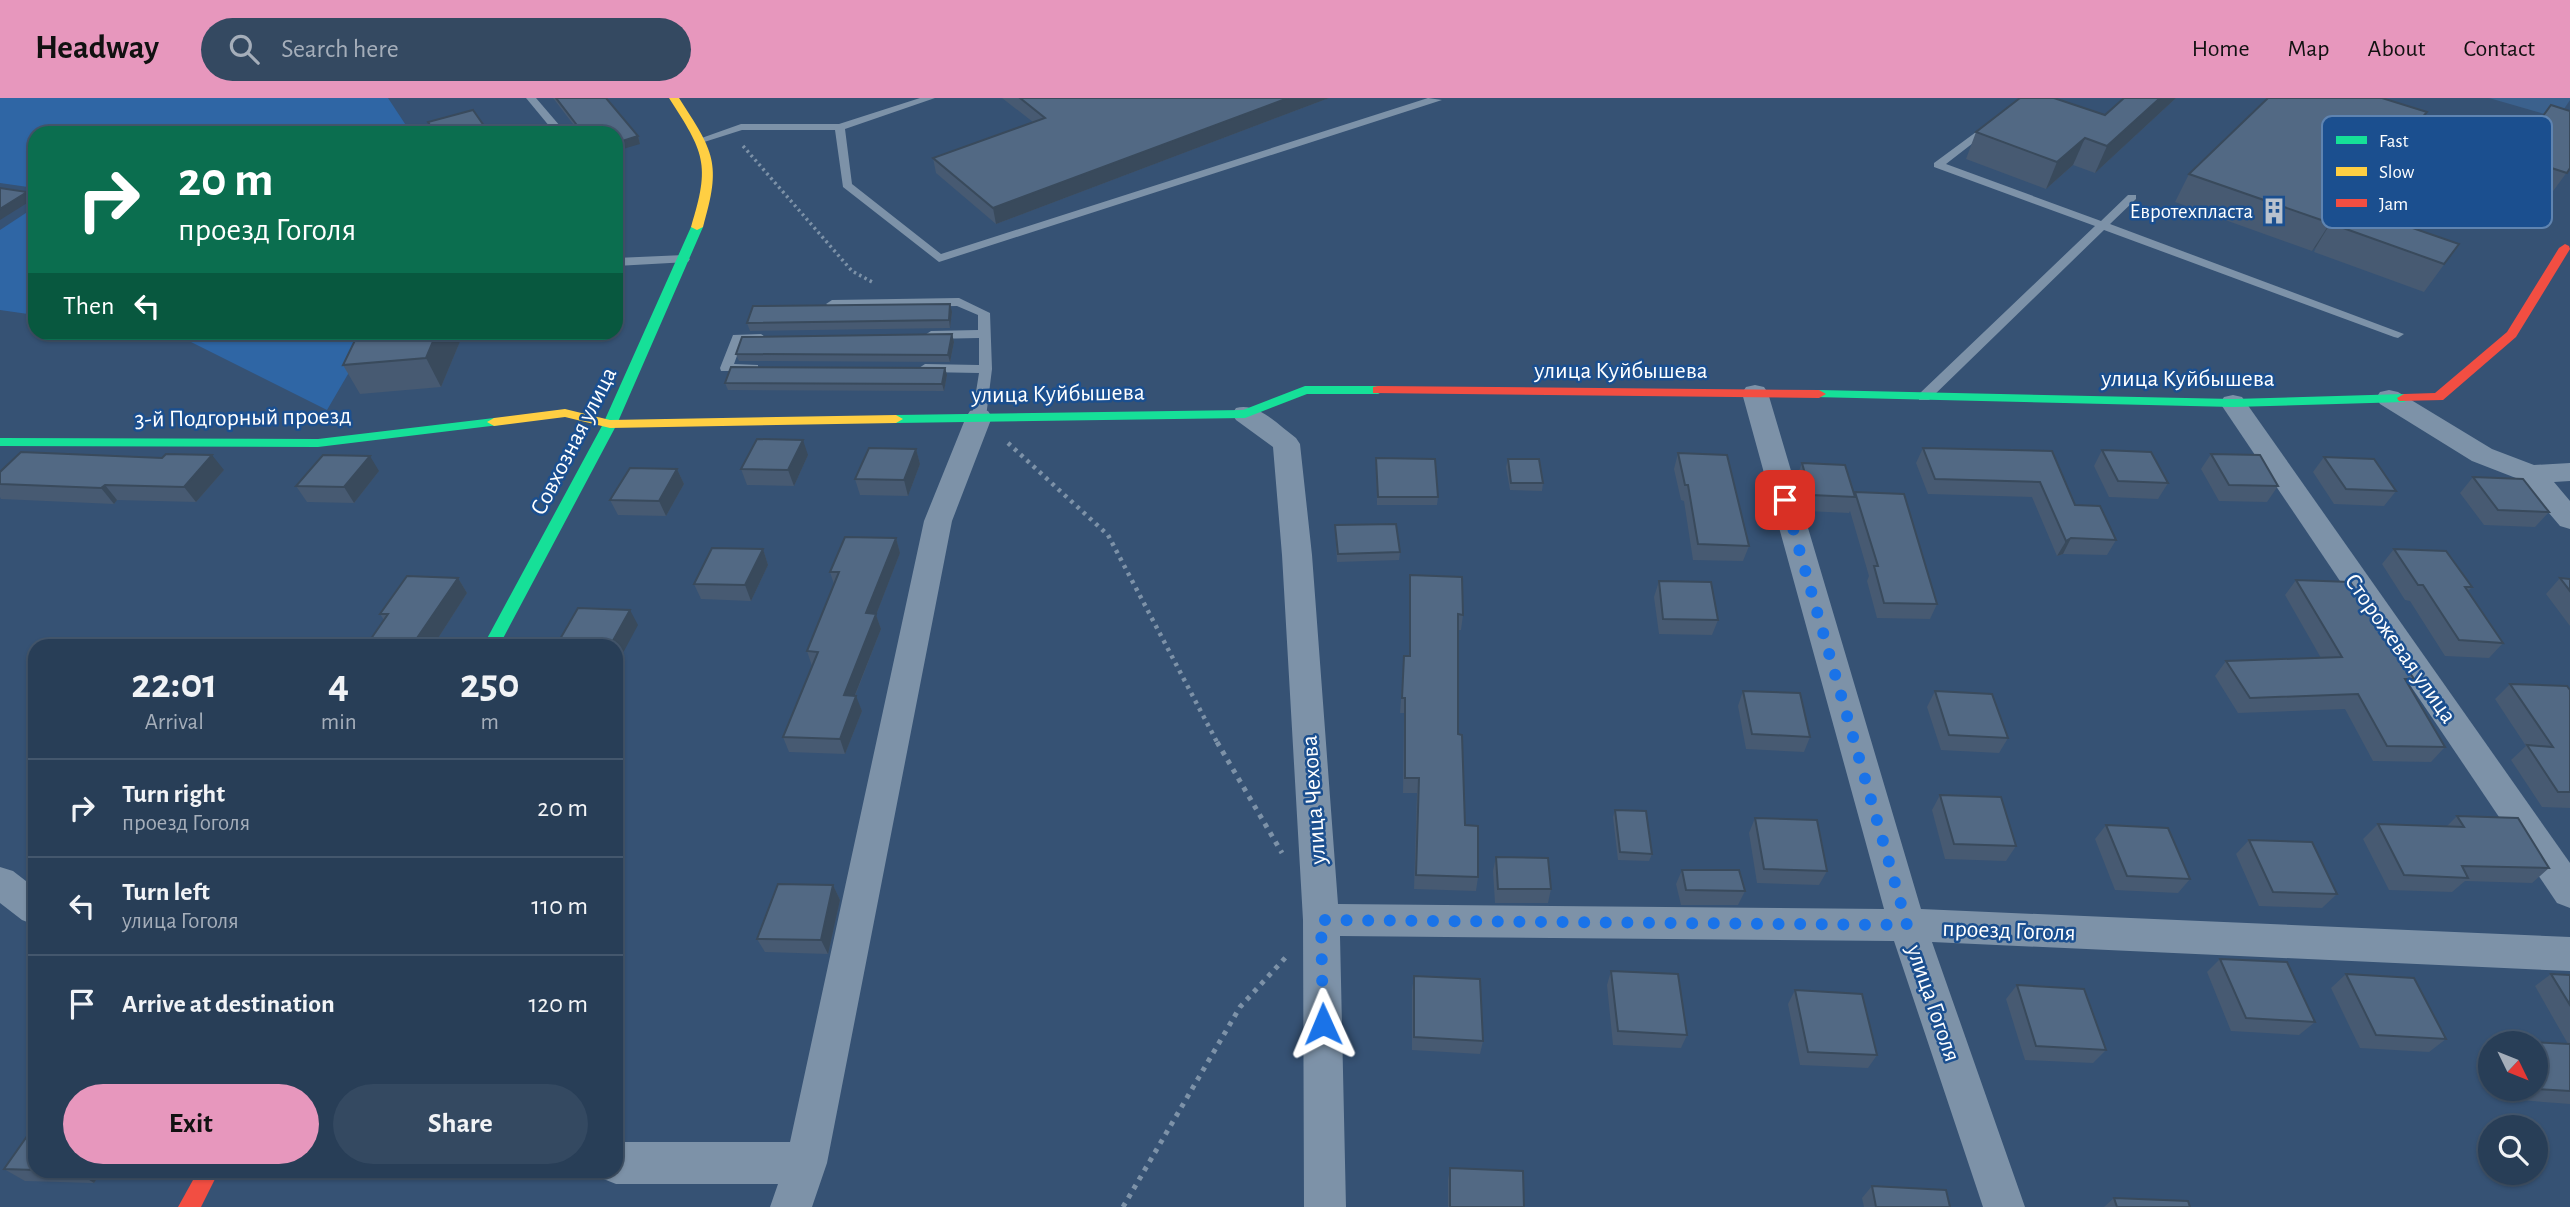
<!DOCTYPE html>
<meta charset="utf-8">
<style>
body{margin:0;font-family:"Alegreya Sans",sans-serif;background:#344961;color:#f1f3f6;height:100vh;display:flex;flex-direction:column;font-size:26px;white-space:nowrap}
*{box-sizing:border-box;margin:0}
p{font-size:23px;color:#a5aeba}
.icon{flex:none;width:38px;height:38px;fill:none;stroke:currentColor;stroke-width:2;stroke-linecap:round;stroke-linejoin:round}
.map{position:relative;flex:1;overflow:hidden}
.side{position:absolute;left:28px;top:541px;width:595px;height:539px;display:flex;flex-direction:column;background:#283e57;border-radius:21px;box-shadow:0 2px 5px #0004,0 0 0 2px #44576d}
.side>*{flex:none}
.guide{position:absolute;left:28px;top:28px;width:595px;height:214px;border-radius:21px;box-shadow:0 2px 5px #0004,0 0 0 2px #44576d;background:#0b6e4f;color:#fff;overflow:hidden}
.needle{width:46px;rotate:133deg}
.tools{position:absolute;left:2478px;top:933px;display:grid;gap:14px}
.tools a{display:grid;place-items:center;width:70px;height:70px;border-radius:50%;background:#283e57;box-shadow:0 2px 5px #0004,0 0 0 2px #44576d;font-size:35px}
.pin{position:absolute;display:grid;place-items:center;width:60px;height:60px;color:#fff;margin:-30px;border-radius:14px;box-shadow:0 4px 10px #0006}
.me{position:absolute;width:77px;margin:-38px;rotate:359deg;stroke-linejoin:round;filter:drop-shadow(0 0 5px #0008)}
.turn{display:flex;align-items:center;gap:24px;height:147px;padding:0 35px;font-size:32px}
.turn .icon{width:91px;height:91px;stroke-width:2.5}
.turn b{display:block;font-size:49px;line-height:60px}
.then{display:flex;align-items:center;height:66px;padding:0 35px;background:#0003;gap:14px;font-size:26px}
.eta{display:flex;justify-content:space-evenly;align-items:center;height:119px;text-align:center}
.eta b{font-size:42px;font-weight:600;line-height:49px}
.primary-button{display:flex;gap:14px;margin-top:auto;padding:14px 35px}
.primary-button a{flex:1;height:80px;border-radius:42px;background:#e797bd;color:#111;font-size:28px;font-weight:600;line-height:80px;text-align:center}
.primary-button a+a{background:#344961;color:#f1f3f6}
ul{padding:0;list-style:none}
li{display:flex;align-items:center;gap:21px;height:98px;padding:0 35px;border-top:2px solid #44576d}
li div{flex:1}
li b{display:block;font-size:26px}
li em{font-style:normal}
header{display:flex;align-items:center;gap:42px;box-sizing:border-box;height:98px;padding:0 35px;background:#e797bd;color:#111}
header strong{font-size:33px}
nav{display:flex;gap:38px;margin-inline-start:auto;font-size:24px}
.search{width:490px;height:63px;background:#344961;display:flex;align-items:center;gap:18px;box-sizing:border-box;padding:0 24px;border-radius:38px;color:#a5aeba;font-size:26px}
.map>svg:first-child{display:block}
.green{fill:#2f66a5}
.water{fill:#3b618d}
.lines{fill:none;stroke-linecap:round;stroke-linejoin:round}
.path-far2{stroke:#7d92a8;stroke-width:3.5;stroke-dasharray:2.5 3.5;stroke-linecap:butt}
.path-far1{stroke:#7d92a8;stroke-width:4.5;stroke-dasharray:3.5 5;stroke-linecap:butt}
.path{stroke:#7d92a8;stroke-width:5;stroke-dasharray:4.5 6;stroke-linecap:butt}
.lane{fill:#7d92a8;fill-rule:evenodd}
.street{fill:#7d92a8;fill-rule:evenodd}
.fast{fill:#16e098;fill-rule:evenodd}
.slow{fill:#ffcf43;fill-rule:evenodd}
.jam{fill:#f24e42;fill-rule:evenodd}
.wall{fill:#475a72}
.shaded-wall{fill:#394a5c}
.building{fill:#526984;stroke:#394a5c;stroke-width:2}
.route{stroke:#1a73e8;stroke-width:12;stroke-dasharray:0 21.6}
.labels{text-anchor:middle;stroke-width:5;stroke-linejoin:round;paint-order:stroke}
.far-poi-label{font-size:21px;fill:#fff;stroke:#1b4f8f;text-anchor:end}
.street-label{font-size:24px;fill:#fff;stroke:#1b4f8f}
.key{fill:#1b4f8f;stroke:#5f84b1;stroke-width:2}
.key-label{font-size:19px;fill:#fff}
</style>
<header>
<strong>Headway</strong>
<div class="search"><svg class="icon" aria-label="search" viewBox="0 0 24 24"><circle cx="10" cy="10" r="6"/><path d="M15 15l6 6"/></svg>Search here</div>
<nav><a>Home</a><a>Map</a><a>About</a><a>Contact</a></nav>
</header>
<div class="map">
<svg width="2570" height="1109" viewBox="0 0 2570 1109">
<rect width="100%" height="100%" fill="#365274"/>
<!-- green -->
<g class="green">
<polygon points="0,0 388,0 411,35 35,35 35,90 0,85"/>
<polygon points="35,109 35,217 0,212 0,132"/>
<polygon points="163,235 372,235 327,312 177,237"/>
</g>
<!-- water -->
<polygon class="water" points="2489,0 2570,0 2570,2 2558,20"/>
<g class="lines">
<!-- path-far2 -->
<polyline class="path-far2" points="743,48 852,173 874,185"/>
<!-- path-far1 -->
<polyline class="path-far1" points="1008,345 1108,437 1218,646"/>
<!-- path -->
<g class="path">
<polyline points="1217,644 1282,755"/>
<polyline points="1123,1109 1240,909 1286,859"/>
</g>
<!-- lane -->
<g class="lane">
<polygon points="526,0 536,0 566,35 555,35"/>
<polygon points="920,0 935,0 845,31 852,86 941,156 1428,0 1442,2 939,164 843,89 835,32 742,32 701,45 696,42 741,26 839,26"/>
<polygon points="1991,23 1995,24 1995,28 1946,66 2101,123 2128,97 2136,97 2136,101 2110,126 2404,236 2398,240 2394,239 2104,132 1929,302 1919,302 1919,296 2095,128 1934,69 1934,65"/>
<polygon points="684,157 690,161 688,164 616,168 616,160"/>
<polygon points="959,200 990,215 992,271 986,319 979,323 972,319 979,275 925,274 919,270 925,266 979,267 979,240 931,241 925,237 931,233 978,232 978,217 957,208 832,210 826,206 832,202"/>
<polygon points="761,236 767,240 765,243 742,244 734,266 758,267 758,273 721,273 720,270 733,237"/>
</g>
<!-- street -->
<g class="street">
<path d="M1755 287 1764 289 1768 295 1921 811 2570 839V873L1932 844 2025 1109H1983L1894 843 1340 838 1346 1109H1304L1303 822 1282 457 1273 349 1236 322 1232 316 1236 310C1258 304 1278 327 1296 340L1300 346 1312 457 1338 806 1884 811 1742 295 1746 289Z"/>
<polygon points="2389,292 2398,294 2492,351 2534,367 2570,365 2570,383 2554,384 2570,403 2570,431 2560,428 2521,382 2472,363 2380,306 2376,300 2380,294"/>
<polygon points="2233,297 2242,299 2570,765 2570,810 2557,805 2220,305 2224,299"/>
<polygon points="979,311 988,313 992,319 952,423 827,1065 812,1109 770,1109 778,1086 616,1086 601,1080 598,1073 616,1073 616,1044 790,1044 924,423 966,319 970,313"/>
<polygon points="0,769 13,773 35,790 35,827 22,822 0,805"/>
</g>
<!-- fast -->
<g class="fast">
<polygon points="697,126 703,129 617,326 499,548 483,548 603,326 691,129"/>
<polygon points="1305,288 1378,288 1385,292 1378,296 1307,296 1245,320 896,325 889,321 896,317 1243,312"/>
<polygon points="1819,292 2233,301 2404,296 2411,300 2404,304 2233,309 1814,299 1812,296"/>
<polygon points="494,320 501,324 499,327 318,349 0,348 0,340 318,341"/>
</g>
<!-- slow -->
<g class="slow">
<path d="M669 0H679C714 54 722 65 703 129L697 132 691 129C711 66 704 54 669 0Z"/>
<polygon points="565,311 610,322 896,317 903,321 896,325 610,330 565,319 494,328 487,324 494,320"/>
</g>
<!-- jam -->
<g class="jam">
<polygon points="2565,146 2569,148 2570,151 2516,239 2443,302 2399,303 2397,300 2404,296 2435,295 2507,234 2559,150"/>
<polygon points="1378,288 1819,292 1826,296 1819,300 1373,295 1373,289"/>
<polygon points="198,1073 219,1073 201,1109 178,1109"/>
</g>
</g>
<!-- wall -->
<g class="wall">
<polygon points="553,0 606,0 638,38 640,46 616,35 580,35"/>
<polygon points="1002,0 1329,0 996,126 936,75 933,60 1033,24"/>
<polygon points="2176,0 2095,75 2073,67 2046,91 1966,61 1976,34 2105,17"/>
<polygon points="2551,7 2570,70 2551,96 2499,80"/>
<polygon points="2410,41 2351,109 2459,146 2424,194 2314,154 2316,149 2312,153 2175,104 2189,76"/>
<polygon points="952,214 950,230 750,233 747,225"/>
<polygon points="464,234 441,289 360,296 343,267"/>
<polygon points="952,236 954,244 950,264 739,263 736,256"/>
<polygon points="945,270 947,277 944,293 728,292 725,285"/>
<polygon points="1923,350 2052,353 2075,407 2116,442 2107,457 2063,456 2057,458 2032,399 1928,396 1916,365"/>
<polygon points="916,351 920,366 908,398 860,397 855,381"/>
<polygon points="2102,352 2168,385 2158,401 2109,399 2094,368"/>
<polygon points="1678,355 1749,448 1743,463 1693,462 1684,403 1681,402 1674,371"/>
<polygon points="2211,356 2278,388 2267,404 2219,403 2201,371"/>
<polygon points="808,357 794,388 747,387 741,371"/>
<polygon points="2324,359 2396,393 2384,408 2334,406 2313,374"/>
<polygon points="1376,360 1438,399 1437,407 1377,407"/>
<polygon points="1508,361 1543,385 1542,393 1510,392 1506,369"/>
<polygon points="1802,365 1854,395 1937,506 1930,521 1877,520 1867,483 1869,478 1850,413 1849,415 1806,413 1796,381"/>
<polygon points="677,371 684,386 666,418 618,417 610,402"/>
<polygon points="224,372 196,404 117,402 114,406 1,401 0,399 0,374"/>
<polygon points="379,373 354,405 307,404 296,388"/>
<polygon points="2473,379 2549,414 2535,429 2484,427 2460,395"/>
<polygon points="1335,427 1400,454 1399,462 1337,464"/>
<polygon points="896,440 900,455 876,517 881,531 855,598 862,613 845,656 789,654 783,639 812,568 807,553 834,486 830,474"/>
<polygon points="763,451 768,467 751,503 701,501 694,486"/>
<polygon points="2394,451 2472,489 2468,493 2503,545 2489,560 2445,558 2410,503 2405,502 2382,466"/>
<polygon points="1410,477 1463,517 1461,532 1458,532 1458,636 1465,727 1478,779 1476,793 1414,791 1417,695 1403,695 1404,615 1400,615 1404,558 1409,558 1409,492"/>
<polygon points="458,480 467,495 433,548 366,548 384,522 380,516"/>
<polygon points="2560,480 2570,481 2570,528 2546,496"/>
<polygon points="2296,482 2414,581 2409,587 2445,649 2431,664 2373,663 2345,611 2238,615 2215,578 2226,563 2321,560 2285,497"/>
<polygon points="1659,483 1718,522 1712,537 1659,536 1654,499"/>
<polygon points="2510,586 2570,592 2570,710 2542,709 2511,662 2526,648 2495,601"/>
<polygon points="1743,593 1810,639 1804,654 1746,651 1738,608"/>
<polygon points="1935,593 2008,640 1999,655 1941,652 1927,609"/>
<polygon points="1940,697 2016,748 2006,763 1945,761 1932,712"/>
<polygon points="1615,712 1652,756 1649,763 1618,762 1613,719"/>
<polygon points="2457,718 2549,770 2532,785 2465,783 2452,794 2389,792 2363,741 2378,726 2446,729"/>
<polygon points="1755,720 1827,773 1819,787 1757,785 1749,735"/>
<polygon points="2106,727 2190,781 2178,795 2115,792 2095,741"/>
<polygon points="2249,742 2337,796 2322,810 2259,808 2236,756"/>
<polygon points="1496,759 1551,791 1548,805 1495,805 1493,773"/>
<polygon points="1682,772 1745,793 1738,807 1681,807 1676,786"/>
<polygon points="833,787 840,802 828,856 765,854 757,841"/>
<polygon points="2220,861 2315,924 2299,937 2231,933 2207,874"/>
<polygon points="1611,873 1687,937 1681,950 1613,947 1607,887"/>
<polygon points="2346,876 2446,941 2429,954 2360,950 2331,890"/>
<polygon points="2551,876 2570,877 2570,1006 2518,1002 2512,990 2536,990 2536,945 2506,945 2509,943 2568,946 2535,888"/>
<polygon points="1414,878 1483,943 1480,956 1412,952 1412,892"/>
<polygon points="2017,887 2106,952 2093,965 2025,962 2006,901"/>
<polygon points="1795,892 1877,957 1868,970 1800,967 1788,906"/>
<polygon points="35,1027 35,1073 102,1073 94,1085 25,1083 4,1071"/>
<polygon points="1450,1070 1524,1109 1448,1109 1448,1082"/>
<polygon points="1872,1088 1950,1109 1864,1109 1862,1100"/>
<polygon points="2114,1100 2190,1109 2104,1109"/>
</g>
<!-- shaded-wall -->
<g class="shaded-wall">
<polygon points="1288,0 1329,0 996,126 993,110"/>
<polygon points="2160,0 2176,0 2095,75 2107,48"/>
<polygon points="2427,14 2410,41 2335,127 2346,107"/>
<polygon points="638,38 640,46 616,53 616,45"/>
<polygon points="2085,40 2073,67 2046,91 2057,64"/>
<polygon points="27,94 32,102 0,122 0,111"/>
<polygon points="2333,121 2316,149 2312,153 2330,125"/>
<polygon points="950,206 952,214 950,230 949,222"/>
<polygon points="437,234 464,234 441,289 426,260"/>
<polygon points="952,236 954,244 950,264 948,257"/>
<polygon points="945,270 947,277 944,293 942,286"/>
<polygon points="803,342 808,357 794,388 788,372"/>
<polygon points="916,351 920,366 908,398 904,382"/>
<polygon points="212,357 224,372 196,404 184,389"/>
<polygon points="370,358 379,373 354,405 344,389"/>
<polygon points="677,371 684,386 666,418 659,403"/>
<polygon points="105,387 117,402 114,406 101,390"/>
<polygon points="896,440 900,455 876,517 881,531 849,612 844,597 866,515"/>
<polygon points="2071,440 2063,456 2057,458 2066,443"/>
<polygon points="763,451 768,467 751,503 745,487"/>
<polygon points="458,480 467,495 433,548 414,548 413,546"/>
<polygon points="630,512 638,527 616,568 616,548 610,548"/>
<polygon points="616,572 622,583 616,594"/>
<polygon points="856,598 862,613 845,656 840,641"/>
<polygon points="833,787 840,802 828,856 821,842"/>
<polygon points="75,1073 102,1073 94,1085"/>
</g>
<!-- building -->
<g class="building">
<polygon points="556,0 606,0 638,38 616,45 616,35 583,35"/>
<polygon points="1020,0 1288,0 993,110 933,60 1045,20"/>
<polygon points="2020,0 2054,0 2105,17 2124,0 2160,0 2107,48 2085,40 2057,64 1976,34"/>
<polygon points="2268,0 2382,0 2427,14 2346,107 2459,146 2444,166 2332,126 2333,121 2330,125 2189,76"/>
<polygon points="2551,7 2570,13 2570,70 2567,75 2514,58"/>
<polygon points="473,12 489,35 435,35 428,24"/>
<polygon points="0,90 27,94 0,111"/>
<polygon points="950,206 949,222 747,225 753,208"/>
<polygon points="359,234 437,234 426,260 343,267"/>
<polygon points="952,236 948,257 736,256 742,239"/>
<polygon points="731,269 945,270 942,286 725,285"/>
<polygon points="757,341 803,342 788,372 741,371"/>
<polygon points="869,350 916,351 904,382 855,381"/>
<polygon points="1923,350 2052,353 2075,407 2100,408 2116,442 2071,440 2066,443 2040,384 1935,381"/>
<polygon points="2102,352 2151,354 2168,385 2118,383"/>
<polygon points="21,354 162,360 166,356 212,357 184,389 105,387 101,390 0,386 0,374"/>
<polygon points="1678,355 1727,357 1749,448 1698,446 1688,387 1685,387"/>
<polygon points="2211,356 2260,357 2278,388 2229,387"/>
<polygon points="323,357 370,358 344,389 296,388"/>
<polygon points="2324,359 2374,361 2396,393 2346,391"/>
<polygon points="1376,360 1435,361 1438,399 1378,399"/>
<polygon points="1508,361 1539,361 1543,385 1511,385"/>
<polygon points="1802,365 1845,367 1855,399 1811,397"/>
<polygon points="630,370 677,371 659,403 610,402"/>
<polygon points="2473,379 2523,381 2549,414 2498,412"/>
<polygon points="1855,394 1904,396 1937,506 1884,505 1874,468 1878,468"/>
<polygon points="1396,426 1400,454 1338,456 1335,427"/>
<polygon points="845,439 896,440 866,515 876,516 844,597 856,598 840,641 783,639 818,554 807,553 839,474 830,474"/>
<polygon points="712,450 763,451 745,487 694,486"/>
<polygon points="2394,451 2446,453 2472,489 2465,489 2503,545 2459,542 2423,487 2418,487"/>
<polygon points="1410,477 1462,479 1463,517 1458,516 1458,636 1462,637 1465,727 1478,728 1478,779 1416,777 1419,680 1405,680 1405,600 1402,600 1404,558 1410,558"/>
<polygon points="407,478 458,480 413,546 422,547 421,548 366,548 388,516 380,516"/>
<polygon points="2560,480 2570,481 2570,493"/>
<polygon points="2296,482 2350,484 2414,581 2405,581 2445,649 2387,648 2358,596 2250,600 2226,563 2342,559"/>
<polygon points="1659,483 1711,484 1718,522 1663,521"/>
<polygon points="578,510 630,512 610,548 556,548"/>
<polygon points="2510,586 2567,588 2570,592 2570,694 2558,694 2527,647 2553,649"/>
<polygon points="1743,593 1800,595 1810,639 1752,636"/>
<polygon points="1935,593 1992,596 2008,640 1949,637"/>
<polygon points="1940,697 2001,699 2016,748 1954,746"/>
<polygon points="1615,712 1646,713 1652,756 1620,754"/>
<polygon points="2457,718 2518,720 2549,770 2462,768 2468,780 2404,777 2378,726 2464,729"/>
<polygon points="1755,720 1817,722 1827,773 1764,771"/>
<polygon points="2106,727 2168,730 2190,781 2127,778"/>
<polygon points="2249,742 2312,744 2337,796 2273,794"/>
<polygon points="1496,759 1548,760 1551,791 1498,791"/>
<polygon points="1682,772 1739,772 1745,793 1686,792"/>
<polygon points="778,786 833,787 821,842 757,841"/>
<polygon points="2220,861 2287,864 2315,924 2246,920"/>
<polygon points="1611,873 1678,876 1687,937 1618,933"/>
<polygon points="2346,876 2414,880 2446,941 2376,937"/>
<polygon points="2551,876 2570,877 2570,907"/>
<polygon points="1414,878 1480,881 1483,943 1414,939"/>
<polygon points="2017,887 2084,891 2106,952 2036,948"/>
<polygon points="1795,892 1862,896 1877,957 1808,954"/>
<polygon points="2509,943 2570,946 2570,993 2536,991 2536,945 2511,945"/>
<polygon points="35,1027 35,1072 4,1071"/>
<polygon points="1450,1070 1523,1073 1524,1109 1450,1109"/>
<polygon points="1872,1088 1946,1092 1950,1109 1876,1109"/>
<polygon points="2114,1100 2188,1103 2190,1109 2117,1109"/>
</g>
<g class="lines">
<!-- route -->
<polyline class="route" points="1323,926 1321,822 1907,827 1785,402"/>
</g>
<!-- icons -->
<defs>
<g id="building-bare" transform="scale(2.1)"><path d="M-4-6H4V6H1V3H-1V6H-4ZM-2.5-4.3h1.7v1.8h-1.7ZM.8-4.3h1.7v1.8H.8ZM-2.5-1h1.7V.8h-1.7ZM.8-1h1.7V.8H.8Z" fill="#b9c2ce" stroke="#1b4f8f" stroke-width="2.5" paint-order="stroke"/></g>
</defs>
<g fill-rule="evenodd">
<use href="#building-bare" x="2274" y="113"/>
</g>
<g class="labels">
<!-- far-poi labels -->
<g class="far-poi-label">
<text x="2253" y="120">Евротехпласта</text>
</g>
<!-- street labels -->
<g class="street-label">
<text x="1621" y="280">улица Куйбышева</text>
<text x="2188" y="288">улица Куйбышева</text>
<text transform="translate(1058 295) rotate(-1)" y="8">улица Куйбышева</text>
<text transform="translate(243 319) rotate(-1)" y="8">3-й Подгорный проезд</text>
<text transform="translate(573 343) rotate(-63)" y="8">Совхозная улица</text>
<text transform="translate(2401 550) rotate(55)" y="8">Сторожевая улица</text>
<text transform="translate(1313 702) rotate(-94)" y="8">улица Чехова</text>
<text transform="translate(2009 832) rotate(2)" y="8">проезд Гоголя</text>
<text transform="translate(1934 905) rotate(71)" y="8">улица Гоголя</text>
</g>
</g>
<!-- legend -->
<rect x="2322" y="18" width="230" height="112" rx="10" class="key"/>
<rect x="2336" y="38" width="31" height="8" fill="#16e098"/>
<rect x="2336" y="69" width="31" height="9" fill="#ffcf43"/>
<rect x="2336" y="101" width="31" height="8" fill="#f24e42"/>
<g class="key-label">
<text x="2379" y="49">Fast</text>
<text x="2379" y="80">Slow</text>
<text x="2379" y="112">Jam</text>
</g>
</svg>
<div class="tools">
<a><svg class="needle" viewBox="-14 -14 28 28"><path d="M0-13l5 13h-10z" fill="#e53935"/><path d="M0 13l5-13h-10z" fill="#a5aeba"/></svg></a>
<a><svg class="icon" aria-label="search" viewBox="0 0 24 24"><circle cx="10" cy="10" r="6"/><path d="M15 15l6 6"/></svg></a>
</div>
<div class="pin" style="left:1785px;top:402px;background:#d93025"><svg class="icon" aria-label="arrive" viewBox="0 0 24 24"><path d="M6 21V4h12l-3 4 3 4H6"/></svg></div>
<svg class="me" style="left:1323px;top:926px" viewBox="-20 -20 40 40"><path d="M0-17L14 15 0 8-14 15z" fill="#1a73e8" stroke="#fff" stroke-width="4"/></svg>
<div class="guide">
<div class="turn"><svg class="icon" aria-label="right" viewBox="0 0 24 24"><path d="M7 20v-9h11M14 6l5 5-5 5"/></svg><div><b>20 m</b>проезд Гоголя</div></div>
<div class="then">Then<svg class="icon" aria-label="left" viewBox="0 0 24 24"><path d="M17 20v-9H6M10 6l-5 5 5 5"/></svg></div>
</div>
<section class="side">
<div class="eta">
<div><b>22:01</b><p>Arrival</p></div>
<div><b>4</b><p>min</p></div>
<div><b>250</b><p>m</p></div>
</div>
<ul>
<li><svg class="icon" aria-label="right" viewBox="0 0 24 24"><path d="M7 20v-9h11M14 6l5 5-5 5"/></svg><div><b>Turn right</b><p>проезд Гоголя</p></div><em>20 m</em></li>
<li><svg class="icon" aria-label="left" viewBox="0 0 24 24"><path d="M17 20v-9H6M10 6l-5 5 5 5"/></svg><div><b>Turn left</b><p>улица Гоголя</p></div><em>110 m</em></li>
<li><svg class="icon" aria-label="arrive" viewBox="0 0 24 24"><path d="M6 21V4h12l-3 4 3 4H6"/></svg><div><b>Arrive at destination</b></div><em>120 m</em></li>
</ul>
<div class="primary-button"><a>Exit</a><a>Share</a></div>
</section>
</div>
